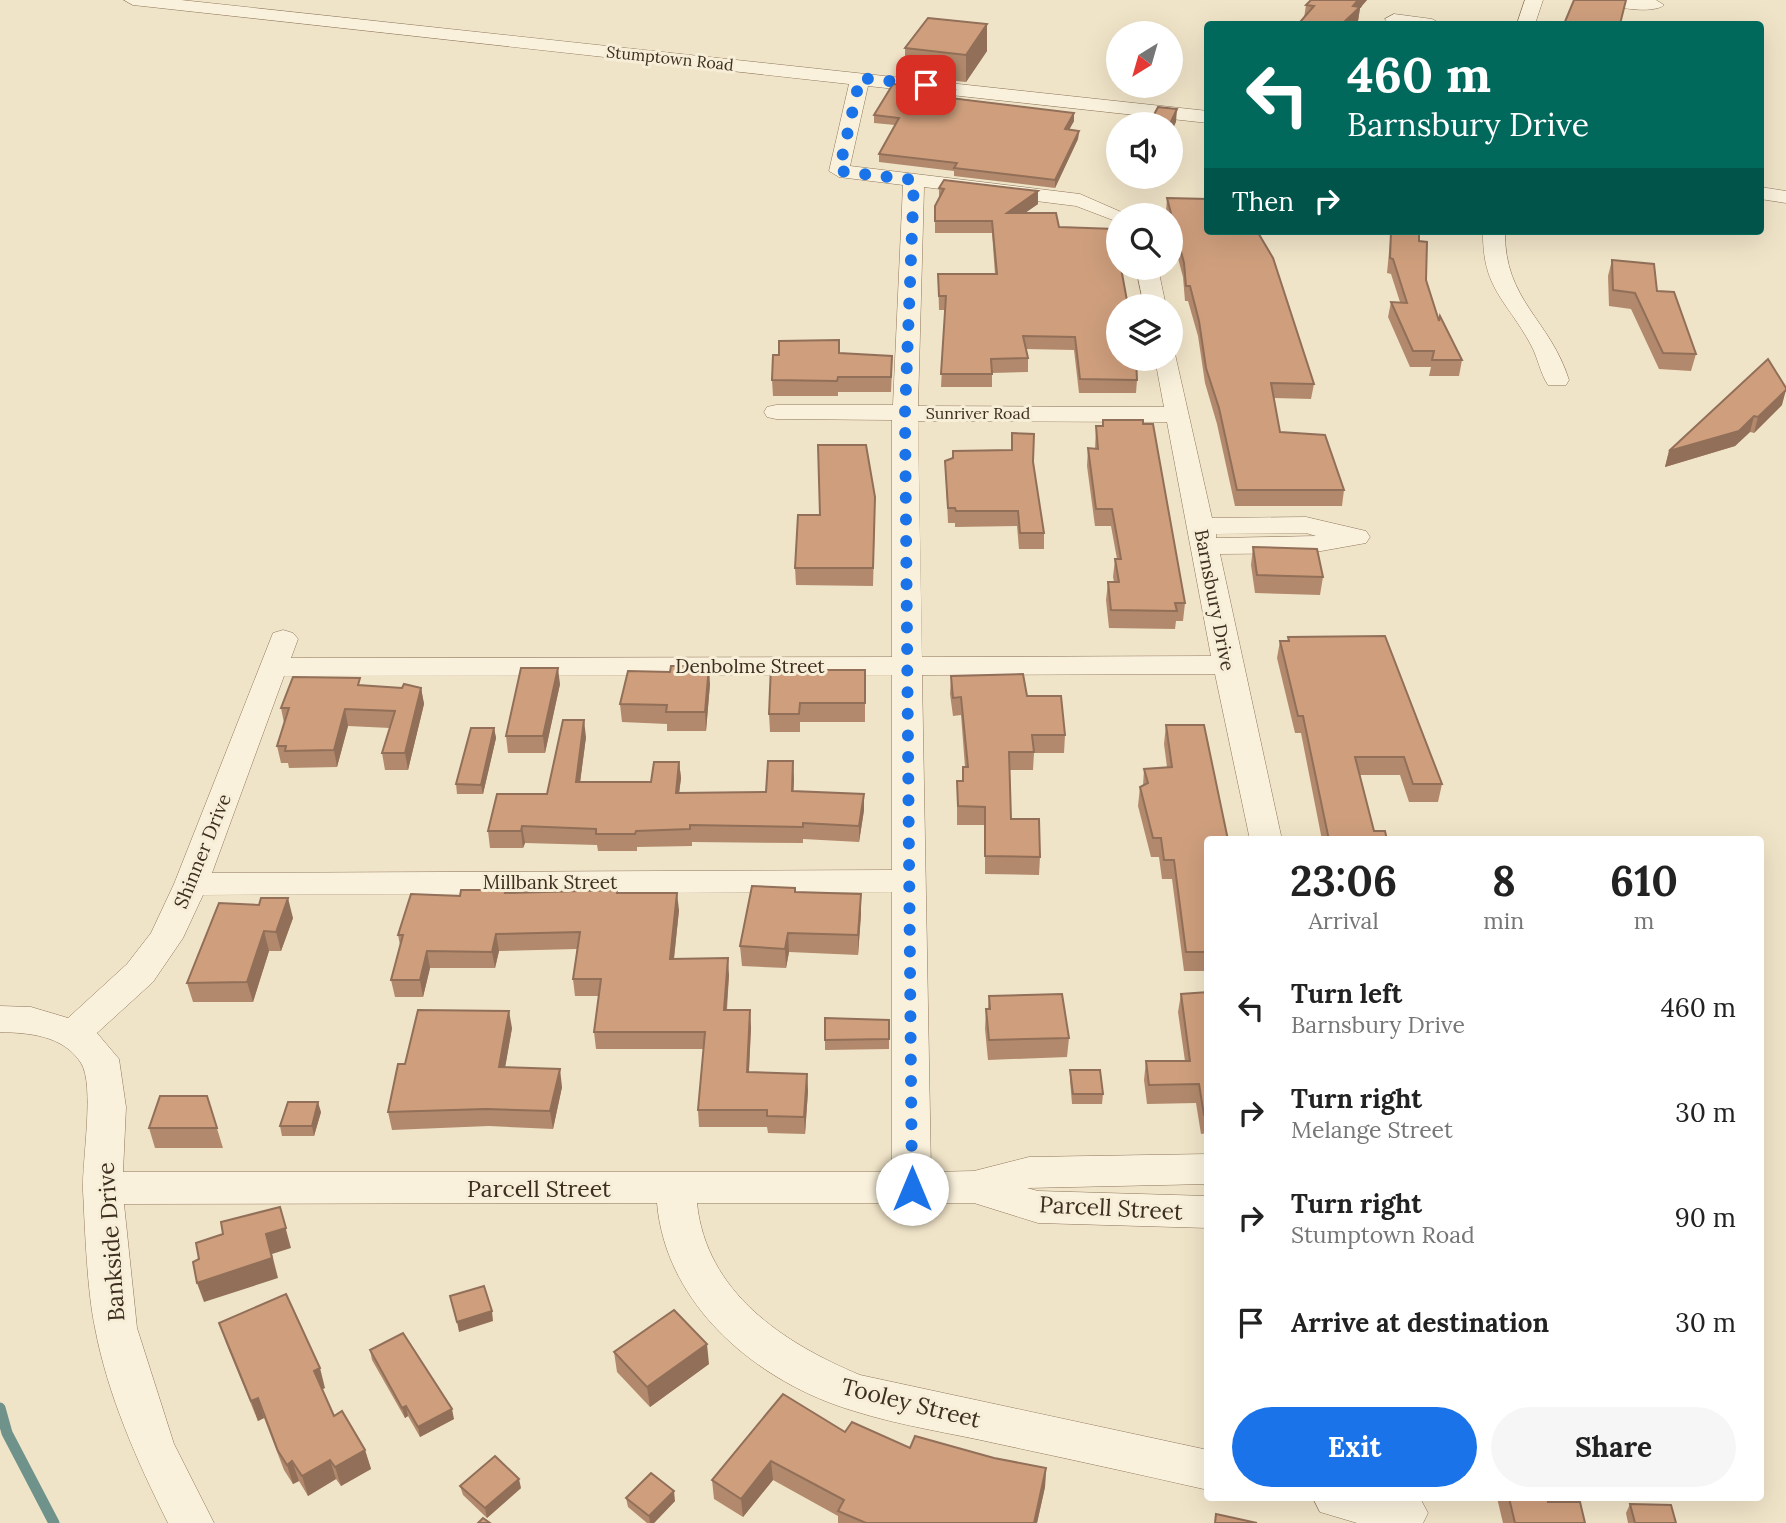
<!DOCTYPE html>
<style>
body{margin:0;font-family:Lora,serif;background:#f6f6f6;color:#222;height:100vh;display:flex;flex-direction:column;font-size:26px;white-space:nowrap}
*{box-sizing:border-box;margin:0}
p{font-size:23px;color:#767676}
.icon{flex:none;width:38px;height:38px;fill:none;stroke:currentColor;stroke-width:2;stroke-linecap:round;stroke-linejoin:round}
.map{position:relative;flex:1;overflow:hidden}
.sheet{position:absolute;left:1204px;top:836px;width:560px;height:665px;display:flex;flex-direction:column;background:#fff;border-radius:7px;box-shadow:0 7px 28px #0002}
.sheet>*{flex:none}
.hud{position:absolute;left:1204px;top:21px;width:560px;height:214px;border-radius:7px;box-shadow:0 7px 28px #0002;background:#00695c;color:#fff;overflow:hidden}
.needle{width:46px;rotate:217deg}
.tools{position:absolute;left:1106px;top:21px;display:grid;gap:14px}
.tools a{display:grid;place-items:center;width:77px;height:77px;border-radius:50%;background:#fff;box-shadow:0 7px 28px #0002;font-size:35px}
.pin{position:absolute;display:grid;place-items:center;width:60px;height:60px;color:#fff;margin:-30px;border-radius:14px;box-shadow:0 4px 10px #0006}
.me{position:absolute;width:77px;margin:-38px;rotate:0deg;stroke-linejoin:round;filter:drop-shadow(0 0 5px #0008)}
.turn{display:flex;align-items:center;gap:24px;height:147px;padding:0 28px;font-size:32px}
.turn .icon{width:91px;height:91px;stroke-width:2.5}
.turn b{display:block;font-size:49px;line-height:60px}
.then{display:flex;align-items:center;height:66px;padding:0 28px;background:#0003;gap:14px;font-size:26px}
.eta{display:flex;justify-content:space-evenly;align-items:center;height:119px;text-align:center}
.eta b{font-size:42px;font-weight:700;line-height:49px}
.button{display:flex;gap:14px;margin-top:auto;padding:14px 28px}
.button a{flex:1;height:80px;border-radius:42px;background:#1a73e8;color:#fff;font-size:28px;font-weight:700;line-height:80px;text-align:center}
.button a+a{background:#f6f6f6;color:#222}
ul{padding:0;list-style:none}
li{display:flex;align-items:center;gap:21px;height:105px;padding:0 28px}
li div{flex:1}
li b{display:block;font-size:26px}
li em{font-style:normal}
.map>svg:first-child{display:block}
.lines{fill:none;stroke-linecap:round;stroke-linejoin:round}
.stream{stroke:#6f938a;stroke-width:11}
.minor-casing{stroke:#8d765c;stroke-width:1}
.minor{fill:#faf1dc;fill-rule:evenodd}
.wall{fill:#b2896c}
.shaded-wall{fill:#916f58}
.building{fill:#cf9f7d;stroke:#916f58;stroke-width:2}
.route{stroke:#1a73e8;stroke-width:12;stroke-dasharray:0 21.6}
.labels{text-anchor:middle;stroke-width:6;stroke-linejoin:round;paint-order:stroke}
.far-street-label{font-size:16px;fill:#3d2e20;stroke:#f7eed8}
.street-label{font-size:19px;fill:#3d2e20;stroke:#f7eed8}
.near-street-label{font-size:23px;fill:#3d2e20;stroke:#f7eed8}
</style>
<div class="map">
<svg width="1786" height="1523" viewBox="0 0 1786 1523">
<rect width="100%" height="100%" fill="#f0e4c8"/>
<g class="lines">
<!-- stream -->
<polyline class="stream" points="0,1408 7,1433 54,1523"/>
<!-- minor casing -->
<g class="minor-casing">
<g id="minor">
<path d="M124 0H181L1208 111V123L868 86 850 166 1080 194 1128 215H1118V222L1076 206 924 187 918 406 1164 407 1155 359H1171V353L1175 354 1212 518 1306 517 1366 531 1370 537 1366 543 1310 553 1220 554 1282 840H1250L1215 674 922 675 931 1172 974 1171 1029 1157 1208 1154V1184L1027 1188 1038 1191 1208 1196V1228L1038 1223 974 1203H697C706 1292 783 1343 860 1375L1208 1450V1490C1138 1474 1069 1459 999 1444 951 1433 901 1426 854 1411 759 1383 666 1307 657 1203L124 1204 137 1328 174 1444 214 1523H168C137 1461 108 1396 95 1328 87 1290 85 1230 83 1190 82 1161 95 1085 81 1063 63 1035 29 1033 0 1032V1006L31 1007 68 1018 127 964 151 933 174 884 273 633 283 630 293 633 298 639 291 658 892 657V420L776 419 767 417 764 412 767 407 776 405H893L903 185 839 177 829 171 849 84 133 5ZM918 421 1167 422 1211 656 922 657ZM1306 533 1316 536 1216 538V534ZM892 675V870L212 873 284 676ZM892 892V1172H123L126 1107 119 1059 97 1033 153 982 183 938 203 895Z"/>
<polygon points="1525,0 1543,0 1535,24 1517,24"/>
<path d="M1602 0H1656L1664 5C1654 14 1612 9 1602 0Z"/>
<polygon points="1394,14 1432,19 1441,24 1388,23 1385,19"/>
<polygon points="1760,187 1786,191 1786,203 1760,199"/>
<path d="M1483 231H1505C1504 301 1550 319 1569 380L1566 385H1548C1540 373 1538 358 1531 345 1506 299 1482 289 1483 231Z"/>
<polygon points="1136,268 1158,268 1166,306 1144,306"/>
<polygon points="1313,1498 1420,1498 1428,1513 1423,1523 1357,1523 1320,1512"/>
</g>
</g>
<!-- minor -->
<use href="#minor" class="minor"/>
</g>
<!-- wall -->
<g class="wall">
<polygon points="1311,0 1367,0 1360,8 1358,21 1355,24 1358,24 1300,24 1300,22 1304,18 1306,5"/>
<polygon points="987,24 987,51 966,82 905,76 905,48"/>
<polygon points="955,98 1074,113 1074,121 1069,130 1079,131 1078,139 1055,188 954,176 954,171 879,162 879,154 895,125 874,123 874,115"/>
<polygon points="939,188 1038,191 1038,204 1024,213 1059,227 1137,380 1136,393 1079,393 1074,350 1026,349 1028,358 1028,372 992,373 992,387 941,387 945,310 939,310 938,274 995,274 992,233 935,233 935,206 939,198"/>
<polygon points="1167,198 1208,231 1314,384 1311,399 1274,398 1280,432 1344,490 1342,506 1235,506 1217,424 1205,383 1198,336 1188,301 1185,301 1183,277 1171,232 1171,215 1166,215 1166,212"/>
<polygon points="1391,231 1419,231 1419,241 1426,280 1439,321 1462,360 1459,376 1429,376 1431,367 1410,367 1388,317 1391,302 1400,302 1391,274 1387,273"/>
<polygon points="1612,260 1657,291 1696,354 1691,371 1659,369 1631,309 1609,306 1608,276"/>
<polygon points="839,353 892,371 891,392 838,392 838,396 773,396 772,380"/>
<polygon points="1782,405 1754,433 1750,432 1735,446 1665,467 1669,451"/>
<polygon points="1103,420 1185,603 1183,621 1176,621 1175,629 1109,628 1106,600 1108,582 1114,582 1113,577 1115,559 1117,559 1111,526 1095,526 1087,466 1088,448 1095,449 1096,426 1102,426"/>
<polygon points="945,461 1033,462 1044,533 1044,549 1019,549 1017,526 955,527 955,523 948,523"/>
<polygon points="875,514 873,586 796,585 795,568"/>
<polygon points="1253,547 1323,577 1320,595 1255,593 1251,565"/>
<polygon points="1288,637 1442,784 1438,802 1409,802 1400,775 1359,775 1374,831 1387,840 1322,840 1301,733 1295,733 1277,658 1280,641 1288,641"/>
<polygon points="810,670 865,670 865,722 800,722 800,732 770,732 769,714"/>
<polygon points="951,676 1027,696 1065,735 1064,753 1034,753 1033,770 1010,770 1011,819 1040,857 1039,875 985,874 985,825 957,825 957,781 963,781 965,767 961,715 953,716 950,694"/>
<polygon points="560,684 545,753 508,753 506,736"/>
<polygon points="710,684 706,731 667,731 667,724 622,722 620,704"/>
<polygon points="362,686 421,688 424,704 408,770 385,770 382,753 390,728 348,726 337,767 289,768 288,763 281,763 277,746 284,723 281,708"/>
<polygon points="1166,725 1208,840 1208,971 1184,971 1172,879 1162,879 1159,857 1151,857 1138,806 1140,787 1143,786 1144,769 1167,767 1164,744"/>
<polygon points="494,728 496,738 483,794 457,794 456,784"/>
<polygon points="586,737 580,782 651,782 679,762 681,778 679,793 766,792 794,778 793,791 864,794 864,810 859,842 803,839 803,843 692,842 692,846 637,847 637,851 598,851 597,845 525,843 523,848 490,848 488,831 547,794"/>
<polygon points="506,890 506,893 618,893 679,910 674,959 729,975 727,1010 751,1027 749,1072 807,1074 808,1091 805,1134 768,1133 767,1127 699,1127 698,1110 704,1049 596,1049 594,1032 599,996 575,996 573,979 577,949 499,951 495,968 430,968 423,997 395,997 391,980 400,945 398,935 460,896"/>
<polygon points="795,892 861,894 861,914 858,955 789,952 786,968 742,966 740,946"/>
<polygon points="219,903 293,918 281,951 269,951 253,1002 193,1002 187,983"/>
<polygon points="1208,992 1208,1133 1201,1134 1196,1103 1147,1104 1144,1080 1146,1061 1185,1061 1178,1012 1181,994"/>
<polygon points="989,996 1069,1038 1067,1057 988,1060 985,1029 986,1009 988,1009"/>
<polygon points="889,1020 889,1049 825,1050 825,1040"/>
<polygon points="512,1028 505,1067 562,1087 553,1129 489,1126 392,1130 388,1112 405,1064"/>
<polygon points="1070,1070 1103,1094 1102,1104 1072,1104 1070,1080"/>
<polygon points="207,1096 223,1148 155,1148 149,1128"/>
<polygon points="321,1112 314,1136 282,1136 280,1126"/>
<polygon points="219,1323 325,1388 322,1389 334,1416 365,1450 371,1469 341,1486 336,1479 308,1496 299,1481 293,1484 284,1470 264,1418 258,1421 226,1343"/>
<polygon points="370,1350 454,1419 420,1437 408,1416 405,1418 372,1360"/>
<polygon points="614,1352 709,1364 650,1407 617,1372"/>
<polygon points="845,1432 910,1448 994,1458 1046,1468 1045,1487 1037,1523 838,1523 838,1516 773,1480 743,1517 714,1499 712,1480"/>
<polygon points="460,1486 521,1488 487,1518 463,1495"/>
<polygon points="626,1498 675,1501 654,1523 647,1523 628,1507"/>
<polygon points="1497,1498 1548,1498 1548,1502 1585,1523 1503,1523"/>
<polygon points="1630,1504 1676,1523 1628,1523 1626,1513"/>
</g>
<!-- shaded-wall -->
<g class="shaded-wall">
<polygon points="1358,0 1367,0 1360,8 1358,21 1354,24 1344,22 1353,6"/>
<polygon points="987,24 987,51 966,82 966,55"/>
<polygon points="1177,109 1176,122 1171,133 1171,124"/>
<polygon points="1074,113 1074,121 1065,137 1065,129"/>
<polygon points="1079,131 1078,139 1055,188 1055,180"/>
<polygon points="1038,191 1038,204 1007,226 1007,213"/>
<polygon points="1786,390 1782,405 1754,433 1758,417"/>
<polygon points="1754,416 1750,432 1735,446 1665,467 1669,451"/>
<polygon points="709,666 710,684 706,731 705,712"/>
<polygon points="558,668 560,684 545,753 543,736"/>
<polygon points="421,688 424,704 408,770 405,753"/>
<polygon points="345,709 348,726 337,767 334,750"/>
<polygon points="584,720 586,737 578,798 576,782"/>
<polygon points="494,728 496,738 483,794 481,785"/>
<polygon points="793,761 794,778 793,808 792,791"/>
<polygon points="679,762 681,778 677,809 676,793"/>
<polygon points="864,794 864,810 859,842 859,826"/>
<polygon points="522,826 525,843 523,848 521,831"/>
<polygon points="677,893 679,910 672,976 670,959"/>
<polygon points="861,894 861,914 858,955 858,935"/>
<polygon points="288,898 293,918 281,951 276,932"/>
<polygon points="264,931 269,951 253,1002 247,982"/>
<polygon points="788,933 789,952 786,968 785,949"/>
<polygon points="496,934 499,951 495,968 492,952"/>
<polygon points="427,951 430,968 423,997 420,980"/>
<polygon points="728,958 729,975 725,1027 724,1010"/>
<polygon points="750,1010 751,1027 748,1089 747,1072"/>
<polygon points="509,1011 512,1028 502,1085 499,1067"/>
<polygon points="560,1069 562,1087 553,1129 550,1111"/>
<polygon points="807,1074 808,1091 805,1134 804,1117"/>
<polygon points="318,1102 321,1112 314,1136 312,1126"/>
<polygon points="280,1207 291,1248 272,1254 278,1278 204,1302 197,1283 266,1234"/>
<polygon points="492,1311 493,1321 459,1332 457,1322"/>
<polygon points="707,1344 709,1364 650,1407 647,1387"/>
<polygon points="320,1368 325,1388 320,1390 314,1371"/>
<polygon points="258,1398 264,1418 258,1421 251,1401"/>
<polygon points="406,1406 408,1416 405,1418 402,1408"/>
<polygon points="452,1409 454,1419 420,1437 418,1427"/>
<polygon points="365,1450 371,1469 341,1486 335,1467"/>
<polygon points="330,1460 336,1479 308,1496 302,1476"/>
<polygon points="292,1461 299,1481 293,1484 287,1465"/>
<polygon points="771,1461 773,1480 743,1517 741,1499"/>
<polygon points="1046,1468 1045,1487 1037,1523 1034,1523"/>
<polygon points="519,1479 521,1488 487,1518 485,1508"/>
<polygon points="674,1491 675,1501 654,1523 650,1523 649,1516"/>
</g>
<!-- building -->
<g class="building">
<polygon points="1311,0 1358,0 1353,6 1360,7 1344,22 1358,24 1304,24 1305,23 1300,22 1314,6 1306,5"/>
<polygon points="1574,0 1626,0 1620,24 1564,24"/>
<polygon points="928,18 987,24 966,55 905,48"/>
<polygon points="893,84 955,90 950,98 1074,113 1065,129 1079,131 1055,180 954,168 957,163 879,154 899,118 874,115"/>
<polygon points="1158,107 1177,109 1170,124 1149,124"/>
<polygon points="944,180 1038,191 1007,213 1056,213 1059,227 1115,229 1118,248 1118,268 1121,268 1128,306 1118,306 1118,359 1136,359 1137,380 1080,379 1075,337 1023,336 1028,358 991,359 992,374 941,374 946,296 939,296 938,274 997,274 992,221 935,221 935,206 944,189 939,188"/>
<polygon points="1167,198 1208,199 1208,231 1257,231 1273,258 1314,384 1271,383 1280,432 1325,435 1344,490 1237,490 1219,408 1206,368 1199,321 1190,286 1186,286 1184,263"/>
<polygon points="1391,231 1419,231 1419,241 1427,242 1426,280 1439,321 1440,316 1462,360 1432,360 1434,351 1413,351 1391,302 1407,303 1393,259 1390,258"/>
<polygon points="1612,260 1654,264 1657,291 1674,292 1696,354 1663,353 1635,293 1613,290"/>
<polygon points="839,340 839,353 892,356 891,377 838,377 837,381 772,380 773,355 779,355 779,341"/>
<polygon points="1768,359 1786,388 1786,390 1758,417 1754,416 1739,431 1669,451"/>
<polygon points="1103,420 1143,420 1143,424 1153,424 1185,603 1175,603 1177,611 1111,610 1108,582 1119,582 1115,559 1121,559 1112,509 1096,509 1088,448 1098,449 1096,426 1103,426"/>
<polygon points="1012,433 1034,434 1033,462 1044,533 1020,533 1018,511 956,511 955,508 948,508 945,461 953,458 953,451 1012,450"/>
<polygon points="818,445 866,445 875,497 873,568 795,568 798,515 820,515"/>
<polygon points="1253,547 1317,549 1323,577 1257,575"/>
<polygon points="1385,636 1442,784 1413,784 1404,757 1355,757 1374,831 1385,831 1387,840 1329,840 1303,716 1298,716 1280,641 1289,641 1288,637"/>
<polygon points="671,666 709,666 705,712 666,712 667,705 620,704 628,671 670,672"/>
<polygon points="771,666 810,666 810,670 865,670 865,703 800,703 799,714 769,714"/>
<polygon points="521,668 558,668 543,736 506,736"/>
<polygon points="1023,674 1027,696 1061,696 1065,735 1032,735 1034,752 1009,752 1011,819 1039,819 1040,857 985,856 985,807 958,806 957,781 963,781 963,767 968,767 961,697 953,698 951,676"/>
<polygon points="293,677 360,678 358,685 402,688 404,684 421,688 405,753 382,753 395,711 345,709 334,750 285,751 286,746 277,746 289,708 281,708"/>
<polygon points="563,720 584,720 576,782 651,782 654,762 679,762 676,793 766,792 768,761 793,761 792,791 864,794 859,826 803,823 803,827 690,825 690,829 636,831 635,834 596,834 596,829 522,826 521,831 488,831 497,794 547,794"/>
<polygon points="1166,725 1204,725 1228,840 1208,840 1208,952 1186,952 1174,860 1164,860 1161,838 1153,838 1140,787 1148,783 1144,769 1172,767"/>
<polygon points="471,728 494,728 481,785 456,784"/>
<polygon points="752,886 795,888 795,892 861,894 858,935 788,933 785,949 740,946"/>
<polygon points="461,890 506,890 505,893 617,890 617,893 677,893 670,959 728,958 724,1010 750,1010 747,1072 807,1074 804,1117 767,1116 767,1110 698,1110 705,1032 594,1032 601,979 573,979 580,932 496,934 492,952 427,951 420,980 391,980 403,935 398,935 411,894 460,896"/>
<polygon points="261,898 288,898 276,932 264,931 247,982 187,983 219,903 259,905"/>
<polygon points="1208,992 1208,1115 1204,1115 1199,1084 1149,1085 1146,1061 1190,1061 1181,994"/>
<polygon points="1062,994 1069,1038 989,1040 986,1009 990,1009 989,996"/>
<polygon points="418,1010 509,1011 499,1067 560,1069 550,1111 486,1109 388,1112 398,1064 405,1064"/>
<polygon points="825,1018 889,1020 889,1039 825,1040"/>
<polygon points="1070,1070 1100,1070 1103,1094 1073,1094"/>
<polygon points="160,1096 207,1096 217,1128 149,1128"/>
<polygon points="288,1102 318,1102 312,1126 280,1126"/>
<polygon points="280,1207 286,1228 266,1234 272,1258 197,1283 193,1262 199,1259 196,1243 223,1234 221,1222"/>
<polygon points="484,1286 492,1311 457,1322 450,1296"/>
<polygon points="286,1294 320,1368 314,1371 334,1416 342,1411 365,1450 335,1467 330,1460 302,1476 292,1461 287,1465 278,1451 258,1398 251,1401 219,1323"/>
<polygon points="674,1310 707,1344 647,1387 614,1352"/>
<polygon points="403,1333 452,1409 418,1427 406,1406 402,1408 370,1350"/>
<polygon points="783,1394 845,1432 852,1422 910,1448 915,1436 994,1458 1046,1468 1034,1523 866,1523 838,1511 844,1500 771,1461 741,1499 712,1480"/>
<polygon points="495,1456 519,1479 485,1508 460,1486"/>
<polygon points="651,1473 674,1491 649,1516 626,1498"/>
<polygon points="1509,1498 1548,1498 1548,1502 1580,1502 1585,1523 1515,1523"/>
<polygon points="1630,1504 1671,1505 1676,1523 1635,1523"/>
<polygon points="1216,1514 1257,1523 1215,1523"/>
<polygon points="483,1518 490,1523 478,1523"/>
</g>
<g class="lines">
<!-- route -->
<polyline class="route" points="912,1189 905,413 914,180 839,171 860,78 926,85"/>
</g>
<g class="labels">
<!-- far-street labels -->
<g class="far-street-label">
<text transform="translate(670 58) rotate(6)" y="6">Stumptown Road</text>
<text x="978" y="419">Sunriver Road</text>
</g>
<!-- street labels -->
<g class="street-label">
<text transform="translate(1215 600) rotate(79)" y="7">Barnsbury Drive</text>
<text x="750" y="673">Denbolme Street</text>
<text transform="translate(202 851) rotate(-68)" y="7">Shinner Drive</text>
<text x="550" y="889">Millbank Street</text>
</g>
<!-- near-street labels -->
<g class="near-street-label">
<text x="539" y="1197">Parcell Street</text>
<text transform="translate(1111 1208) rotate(3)" y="8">Parcell Street</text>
<text transform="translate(111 1242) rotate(-94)" y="8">Bankside Drive</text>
<text transform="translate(911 1403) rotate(14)" y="8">Tooley Street</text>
</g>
</g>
</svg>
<div class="tools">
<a><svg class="needle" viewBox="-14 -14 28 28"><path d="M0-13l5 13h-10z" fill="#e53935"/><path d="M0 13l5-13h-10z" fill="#767676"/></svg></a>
<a><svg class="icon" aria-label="sound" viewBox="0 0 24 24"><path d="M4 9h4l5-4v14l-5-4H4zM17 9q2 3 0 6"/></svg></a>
<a><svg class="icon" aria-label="search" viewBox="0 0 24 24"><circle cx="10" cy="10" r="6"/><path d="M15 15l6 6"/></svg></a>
<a><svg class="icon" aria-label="layers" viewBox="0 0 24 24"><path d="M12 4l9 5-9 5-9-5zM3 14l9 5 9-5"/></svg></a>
</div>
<div class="pin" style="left:926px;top:85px;background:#d93025"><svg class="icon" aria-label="arrive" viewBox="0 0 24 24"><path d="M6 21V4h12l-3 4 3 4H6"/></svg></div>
<svg class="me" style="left:912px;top:1189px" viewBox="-20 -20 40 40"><circle r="19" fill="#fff"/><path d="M0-13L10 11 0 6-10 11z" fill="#1a73e8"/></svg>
<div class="hud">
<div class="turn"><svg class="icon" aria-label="left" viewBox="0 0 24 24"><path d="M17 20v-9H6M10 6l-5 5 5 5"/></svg><div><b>460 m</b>Barnsbury Drive</div></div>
<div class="then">Then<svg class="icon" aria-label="right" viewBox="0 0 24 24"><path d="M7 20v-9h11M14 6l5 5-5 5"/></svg></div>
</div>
<section class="sheet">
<div class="eta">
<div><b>23:06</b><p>Arrival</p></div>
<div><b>8</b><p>min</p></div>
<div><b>610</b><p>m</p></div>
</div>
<ul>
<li><svg class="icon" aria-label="left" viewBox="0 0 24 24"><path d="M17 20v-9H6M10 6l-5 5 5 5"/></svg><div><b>Turn left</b><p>Barnsbury Drive</p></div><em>460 m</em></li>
<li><svg class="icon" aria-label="right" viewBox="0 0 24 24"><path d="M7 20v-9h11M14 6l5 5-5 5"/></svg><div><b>Turn right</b><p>Melange Street</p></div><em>30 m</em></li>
<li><svg class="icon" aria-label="right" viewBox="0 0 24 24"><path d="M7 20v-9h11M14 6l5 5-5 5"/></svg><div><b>Turn right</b><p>Stumptown Road</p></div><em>90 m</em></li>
<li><svg class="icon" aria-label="arrive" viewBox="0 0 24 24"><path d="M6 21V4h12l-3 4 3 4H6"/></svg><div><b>Arrive at destination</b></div><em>30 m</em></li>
</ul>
<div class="button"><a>Exit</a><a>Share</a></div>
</section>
</div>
